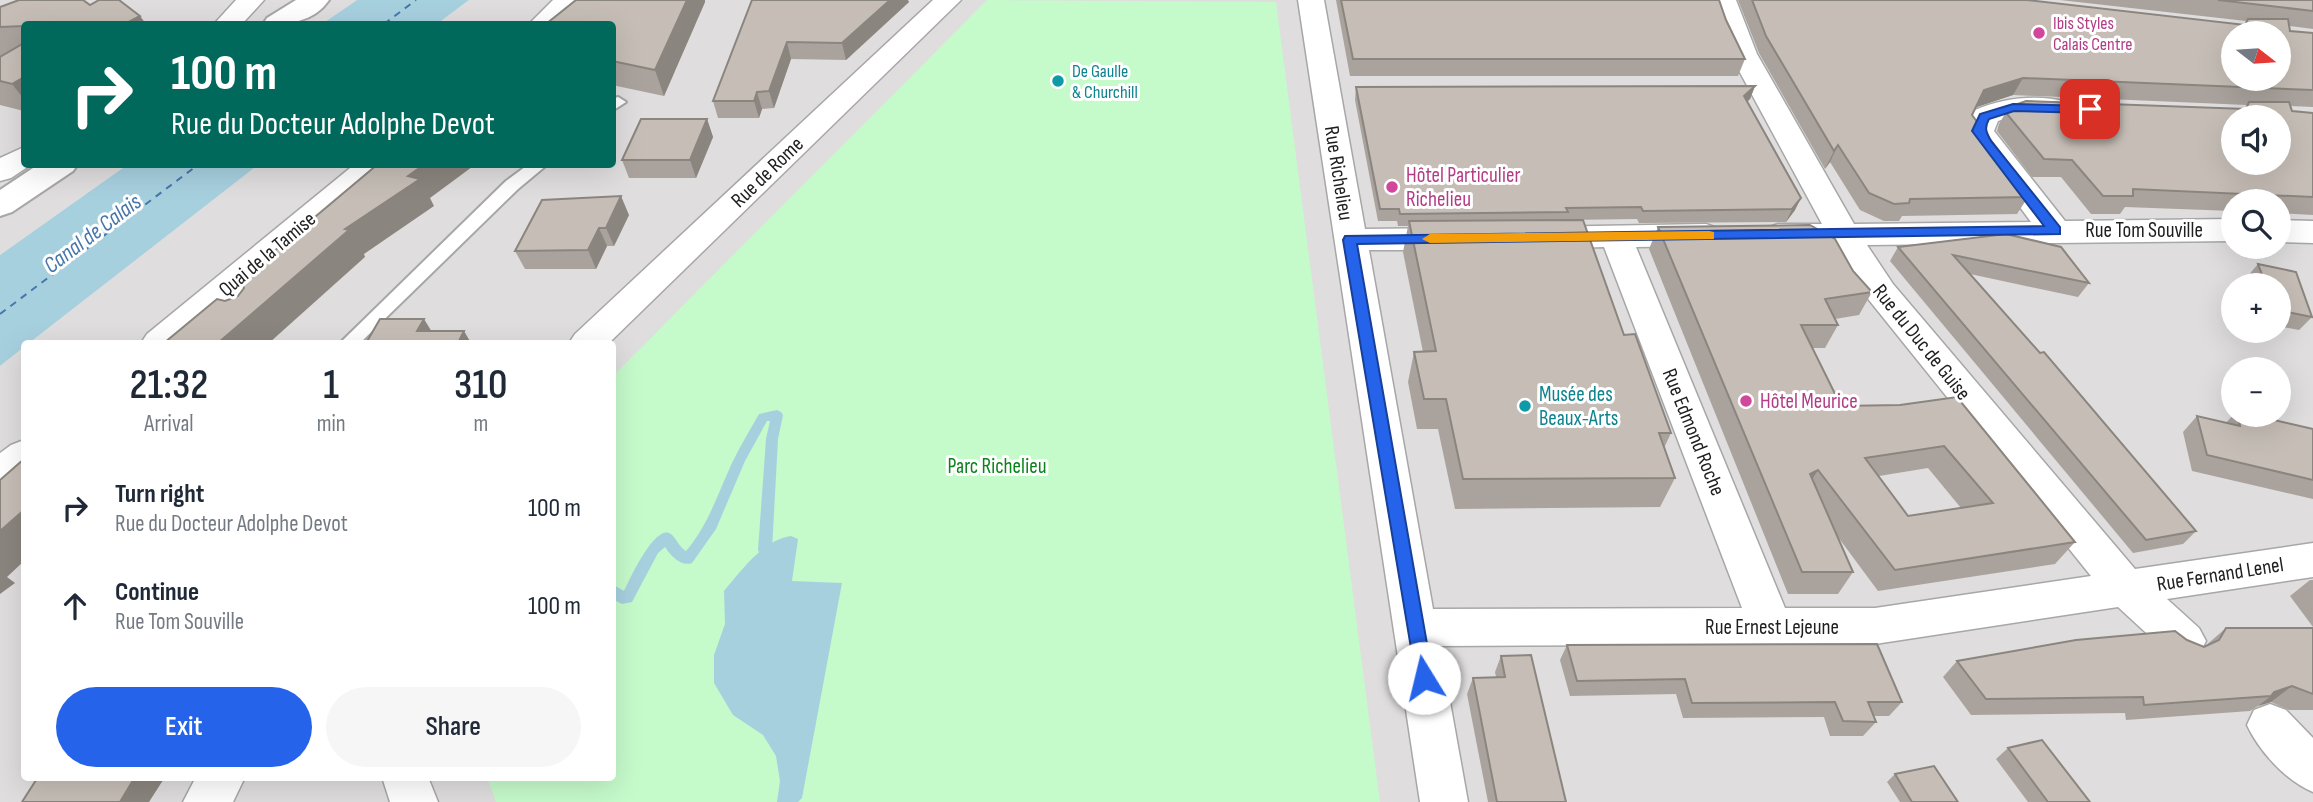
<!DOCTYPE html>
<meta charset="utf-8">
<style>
body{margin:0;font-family:"Sofia Sans Condensed",sans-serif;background:#f6f6f7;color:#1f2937;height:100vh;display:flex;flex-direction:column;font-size:26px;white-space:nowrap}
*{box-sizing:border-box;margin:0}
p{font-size:23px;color:#747a83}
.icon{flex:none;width:38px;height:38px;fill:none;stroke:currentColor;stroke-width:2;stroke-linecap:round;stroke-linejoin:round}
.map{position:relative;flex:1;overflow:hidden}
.panel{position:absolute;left:21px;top:340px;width:595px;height:441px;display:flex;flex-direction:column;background:#fff;border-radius:7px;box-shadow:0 7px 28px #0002}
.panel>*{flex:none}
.hud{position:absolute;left:21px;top:21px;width:595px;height:147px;border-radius:7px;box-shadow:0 7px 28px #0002;background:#00695c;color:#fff;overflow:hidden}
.needle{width:46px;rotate:107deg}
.fabs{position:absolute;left:2221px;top:21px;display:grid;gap:14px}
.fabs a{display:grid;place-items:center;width:70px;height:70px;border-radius:50%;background:#fff;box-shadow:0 7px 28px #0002;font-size:35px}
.pin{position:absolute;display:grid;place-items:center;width:60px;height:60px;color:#fff;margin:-30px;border-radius:14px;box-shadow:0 4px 10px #0006}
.me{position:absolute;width:77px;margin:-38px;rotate:351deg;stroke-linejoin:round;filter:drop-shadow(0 0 5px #0008)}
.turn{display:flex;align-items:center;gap:24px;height:147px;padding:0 35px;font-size:32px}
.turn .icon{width:91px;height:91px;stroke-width:2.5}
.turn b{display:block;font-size:49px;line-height:60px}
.eta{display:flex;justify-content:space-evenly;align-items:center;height:119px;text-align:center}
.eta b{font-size:42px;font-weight:600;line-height:49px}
.cta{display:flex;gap:14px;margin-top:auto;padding:14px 35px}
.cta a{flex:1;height:80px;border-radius:42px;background:#2563eb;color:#fff;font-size:28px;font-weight:600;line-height:80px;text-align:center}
.cta a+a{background:#f6f6f7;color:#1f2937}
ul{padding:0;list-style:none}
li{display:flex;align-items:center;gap:21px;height:98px;padding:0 35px}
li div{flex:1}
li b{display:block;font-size:26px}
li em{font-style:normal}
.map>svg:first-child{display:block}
.residential{fill:#dfdddd;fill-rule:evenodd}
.park{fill:#c5facb}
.water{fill:#a7d0df}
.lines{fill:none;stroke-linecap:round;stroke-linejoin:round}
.stream{fill:#a7d0df;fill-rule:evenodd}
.ferry{stroke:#4776ab;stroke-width:2;stroke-dasharray:7 6;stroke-linecap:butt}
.service-casing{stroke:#a7a7a7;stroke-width:4}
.minor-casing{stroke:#a7a7a7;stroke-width:3}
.tertiary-casing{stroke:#a7a7a7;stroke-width:4}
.service{fill:#fff;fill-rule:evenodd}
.minor{fill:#fff;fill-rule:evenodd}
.tertiary{fill:#fff;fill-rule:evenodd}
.wall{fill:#aaa39d;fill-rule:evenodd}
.shaded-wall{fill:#8b857f}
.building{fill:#c6beb6;stroke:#8b857f;stroke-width:2;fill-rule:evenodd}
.route{fill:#2563eb;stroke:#184099;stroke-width:2}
.slow{fill:#f59e0b}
.hotel-dot{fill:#d1479c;stroke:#fff;stroke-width:2.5}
.culture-dot{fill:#0f9aa8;stroke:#fff;stroke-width:2.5}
.labels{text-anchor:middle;stroke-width:6;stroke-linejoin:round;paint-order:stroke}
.far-hotel-label{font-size:18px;fill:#b23c85;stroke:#fff;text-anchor:start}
.far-culture-label{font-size:18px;fill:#0d838f;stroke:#fff;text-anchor:start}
.street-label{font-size:21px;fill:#202020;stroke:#fff}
.hotel-label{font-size:21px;fill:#b23c85;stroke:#fff;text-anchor:start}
.culture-label{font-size:21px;fill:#0d838f;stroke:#fff;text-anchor:start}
.park-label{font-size:21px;fill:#0a8319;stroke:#fff}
.water-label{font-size:23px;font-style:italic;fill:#4776ab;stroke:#fff}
</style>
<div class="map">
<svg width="2313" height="802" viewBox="0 0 2313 802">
<rect width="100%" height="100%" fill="#f1eee7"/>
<!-- residential -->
<g class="residential">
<polygon points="0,0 357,0 322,24 24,24 24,164 127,165 0,255"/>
<path d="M469 0H2313V802H0V366L24 347V777H612V343H29L258 165 612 164V24H437ZM2233 33H2278V79H2233ZM2233 117H2278V163H2233ZM2233 201H2278V247H2233ZM2233 285H2278V331H2233ZM2233 369H2278V415H2233Z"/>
</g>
<!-- park -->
<polygon class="park" points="987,0 1276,2 1380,802 496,802 487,777 612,777 613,376"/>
<!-- water -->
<g class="water">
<polygon points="357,0 469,0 437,24 322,24"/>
<polygon points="127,165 258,165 29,343 24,343 24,347 0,366 0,255"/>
<path d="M791 536 798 539 792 581 842 583 802 798 798 802H777L780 781 776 756 763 735 733 715 714 683V655L725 624 724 591C741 571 763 540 791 536Z"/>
</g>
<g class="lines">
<!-- stream -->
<path class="stream" d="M777 410 781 412 783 415 778 439 772 550 770 554 765 556 760 554 758 550 766 439 770 421H767L745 461 716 529 692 563C681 567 671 556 665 547L658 553 632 602 622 604 612 599V584L624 591C629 581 655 522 671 534 677 539 679 547 686 551 708 526 718 493 732 463 740 446 750 430 759 414Z"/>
<!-- ferry -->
<g class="ferry">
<polyline points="384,24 416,0"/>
<polyline points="0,314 199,164"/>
</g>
<!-- service casing -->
<g class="service-casing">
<g id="service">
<polygon points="618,97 626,102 612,111 612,99"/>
<polygon points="529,164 548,164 518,189 360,343 340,343 506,181"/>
</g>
</g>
<!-- minor casing -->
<g class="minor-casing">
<g id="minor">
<polygon points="236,0 264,0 242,24 214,24"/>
<polygon points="553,0 581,0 557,24 529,24"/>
<polygon points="933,0 961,0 609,343 569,343 575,334"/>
<path d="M1298 0H1324L1365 229 1454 228 1465 231 1470 239 1465 247 1454 250H1369L1433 609 1742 608 1604 247 1540 249 1529 246 1524 238 1529 230 1540 227 1706 224 1717 228 1722 235 1717 242 1706 246 1636 247 1785 608H1875L2091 576 1869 300 1834 245 1778 246 1767 242 1762 235 1767 228 1778 224H1822L1730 54 1710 0H1736L1757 54 1854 224 2031 222 1964 131 1975 110C2003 98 2037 94 2067 102L2072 108 2067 114 2004 119 1998 121 1994 131 2065 221 2233 219V241L1867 245 1893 284 2135 569 2313 543V577L2167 599 2199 628 2206 641 2199 654 2184 660 2169 654 2118 607 1875 644 1440 646 1468 802H1420Z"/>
<polygon points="24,147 24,164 32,164 11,178 0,181 0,158"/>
<polygon points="355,164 390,164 182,343 141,343 147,334"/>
<polygon points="2278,220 2313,221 2313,243 2278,242"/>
<polygon points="24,440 24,476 14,486 0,490 0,453 11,445"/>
<path d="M2270 704 2286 710 2313 738V792C2286 781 2259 751 2247 725L2254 710Z"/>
<polygon points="196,777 245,777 233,802 183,802"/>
<polygon points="382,777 428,777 438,802 390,802"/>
</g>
</g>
<!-- tertiary casing -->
<g class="tertiary-casing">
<g id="tertiary">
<path d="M296 0H329C313 23 288 24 263 24L267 18Z"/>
<polygon points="39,164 78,164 73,171 12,212 0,216 0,190"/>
</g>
</g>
<!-- service -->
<use href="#service" class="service"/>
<!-- minor -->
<use href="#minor" class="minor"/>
<!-- tertiary -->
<use href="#tertiary" class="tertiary"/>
</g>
<!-- wall -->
<g class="wall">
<polygon points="119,0 120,2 24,24 24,111 0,105 0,7 90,5"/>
<polygon points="752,0 909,2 846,60 791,59 774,108 762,109 759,118 718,118 713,101"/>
<polygon points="1336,0 1719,0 1726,20 1745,59 1738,76 1350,76"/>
<polygon points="1738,0 2027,0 2244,25 2246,21 2060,0 2313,0 2313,29 2290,26 2290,31 2313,33 2313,107 2290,106 2292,111 2313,113 2313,215 2278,213 2278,201 2233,201 2233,211 2125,207 2120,214 2091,214 2061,177 2032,177 1997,131 1999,124 2009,107 2244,109 2247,105 2013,95 1976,107 1972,115 2005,159 2002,163 2028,197 2017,214 1902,216 1899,221 1884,221 1860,210 1830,162 1825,169 1759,53"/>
<polygon points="705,2 664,96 612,85 612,24"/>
<polygon points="1755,86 1750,99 1747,102 1795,210 1786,222 1639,223 1637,219 1565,220 1624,335 1671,433 1664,448 1675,478 1660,507 1455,509 1438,429 1417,429 1408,382 1414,352 1423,352 1403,252 1408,226 1398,226 1397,221 1378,221 1355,100 1356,87"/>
<polygon points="707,119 713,137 696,178 629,178 622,160"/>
<polygon points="629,215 614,246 607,246 596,269 525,269 515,251"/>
<path d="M1658 227 1853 271 1872 292 1859 315 1835 319 1838 325 1825 348H1812L1841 406 1900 405 2075 542 2055 564 1878 591 1838 537 1853 572 1838 594H1788L1649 249ZM1928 468 1961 508 1908 516 1879 476Z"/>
<polygon points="2006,234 2089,283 2078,297 1970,274 2196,531 2183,544 2133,553 1890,261 1898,247"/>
<polygon points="2258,264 2312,317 2299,330 2278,326 2278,285 2250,285 2247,277"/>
<polygon points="2233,415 2253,415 2313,429 2313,499 2192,471 2183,432 2197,416 2226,423"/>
<polygon points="2310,580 2313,580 2313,627 2290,596"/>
<polygon points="2226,628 2313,628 2313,710 2289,710 2271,702 2258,706 2250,711 2126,720 2125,713 1971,715 1943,677 1957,661 2187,640 2204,647"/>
<polygon points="1567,645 1902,702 1889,716 1873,716 1876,722 1863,736 1830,736 1824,717 1683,718 1676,694 1570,696 1560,660"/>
<polygon points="1501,656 1566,802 1488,802 1467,694 1473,678 1496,677 1495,672"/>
<polygon points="2008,748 2090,802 2028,802 1996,759"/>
<polygon points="1895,774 1958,802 1900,802 1887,782"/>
</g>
<!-- shaded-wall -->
<g class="shaded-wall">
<polygon points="119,0 133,20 140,16 146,24 125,24"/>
<polygon points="687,0 705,0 705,2 664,96 655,70"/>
<polygon points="890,0 908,0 909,2 846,60 842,43"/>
<polygon points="787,42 791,59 774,108 769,91"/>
<polygon points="24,77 24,99 12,84"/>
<polygon points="2023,78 2013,95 1974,108 1984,90"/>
<polygon points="1755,86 1750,99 1739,108 1744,96"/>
<polygon points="757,92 762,109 759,118 754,101"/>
<polygon points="707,119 713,137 696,178 690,160"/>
<polygon points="1838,145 1830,162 1825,169 1834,151"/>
<polygon points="425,164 476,164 430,198 434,206 364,254 365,257 269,343 218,343 345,229 408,176"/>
<polygon points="621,196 629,215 614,246 606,228"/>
<polygon points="1801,198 1795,210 1786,222 1792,209"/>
<polygon points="599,228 607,246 596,269 588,250"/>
<polygon points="424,319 435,337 417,331"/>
<polygon points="464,331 471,343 458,343"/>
<polygon points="1818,470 1804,492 1810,474"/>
<polygon points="24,510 24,561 7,577 15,583 0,594 0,531"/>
<polygon points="2292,686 2271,702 2258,706 2271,696 2274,692"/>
<polygon points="135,777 165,777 149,802 120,802"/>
</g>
<!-- building -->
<g class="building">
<polygon points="19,0 83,0 90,5 99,0 119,0 140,16 125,24 24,24 24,26 0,27 0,7"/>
<polygon points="576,0 687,0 655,70 612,61 612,24 546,24"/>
<polygon points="752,0 890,0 842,43 787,42 769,91 757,92 754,101 713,101"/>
<polygon points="1341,0 1719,0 1726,20 1745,59 1353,59"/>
<path d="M1752 0H2027L2245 25 2248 19H2288L2290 31 2313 33V90L2023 78 1984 90 1972 115 2005 159H1999L2028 197 1910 199 1909 203 1894 204 1869 193 1838 145 1834 151 1766 36ZM2233 33H2278V79H2233Z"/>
<polygon points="2218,0 2313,0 2313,11"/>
<polygon points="24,43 24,77 12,84 0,81 0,57"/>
<polygon points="1755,86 1744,96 1801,198 1792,209 1643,211 1641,207 1566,208 1568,212 1400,214 1399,209 1380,209 1356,87"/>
<path d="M2026 101 2246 109 2249 102H2289L2292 111 2313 113V197L2133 189V196H2103L2072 160 2044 159 2007 114 2009 107ZM2233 117H2278V163H2233Z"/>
<polygon points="641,119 707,119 690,160 622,160"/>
<polygon points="378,164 425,164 408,176 420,179 345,229 349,230 218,343 164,343 217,299 225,301 238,296 244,288 241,279"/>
<polygon points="621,196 606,228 599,228 588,250 515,251 542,200"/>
<polygon points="1583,220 1624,335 1635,334 1671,433 1659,433 1675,478 1463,479 1446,399 1424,399 1414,352 1436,351 1409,221"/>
<path d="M1810 225 1835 239 1853 271 1872 292 1825 299 1838 325H1801L1841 406 1900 405 1957 397 2075 542 1895 570 1818 470 1810 474 1853 572H1802L1658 227ZM1944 446 1993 503 1908 516 1865 458Z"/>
<polygon points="2006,234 2061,247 2089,283 1953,255 2040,353 2044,352 2196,531 2146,540 1898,247"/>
<polygon points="2258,264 2296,272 2312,317 2278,310 2278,285 2266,285"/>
<polygon points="380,319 424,319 417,331 464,331 458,343 366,343"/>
<polygon points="2238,415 2253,415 2313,429 2313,480 2207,455 2197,416 2240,426"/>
<polygon points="24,459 24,510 0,531 0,480"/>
<polygon points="2226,628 2313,628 2313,694 2292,686 2274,692 2271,696 2144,705 2143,697 1986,699 1957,661 2076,640 2175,631 2187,640 2204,647 2219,640"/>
<polygon points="1877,644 1902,702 1868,702 1876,722 1843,721 1835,702 1692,703 1685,679 1577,681 1567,645"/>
<polygon points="1531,655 1566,802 1497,802 1473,678 1505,677 1501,656"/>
<polygon points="2042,740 2090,802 2048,802 2008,748"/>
<polygon points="1934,766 1958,802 1912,802 1895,774"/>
<polygon points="38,777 135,777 120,802 22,802"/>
</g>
<!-- route -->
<path class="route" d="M2013 104 2090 106 2096 109 2090 113 2014 111 1989 119C1984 128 1986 132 1991 141L2060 227V234L1357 244 1433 678 1430 684 1424 686 1417 684 1343 240 1345 236 2044 226 1972 131 1980 114Z"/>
<!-- slow -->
<polygon class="slow" points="1709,231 1714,232 1714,239 1430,243 1422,239 1430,234"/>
<!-- markers -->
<g class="hotel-dot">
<circle cx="2039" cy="33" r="7"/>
<circle cx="1392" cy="187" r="7"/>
<circle cx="1746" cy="401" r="7"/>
</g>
<g class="culture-dot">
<circle cx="1058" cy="81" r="7"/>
<circle cx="1525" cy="406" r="7"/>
</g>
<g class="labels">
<!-- far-hotel labels -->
<g class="far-hotel-label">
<text x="2053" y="29">Ibis Styles<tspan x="2053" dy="21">Calais Centre</tspan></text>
</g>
<!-- far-culture labels -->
<g class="far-culture-label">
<text x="1072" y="77">De Gaulle<tspan x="1072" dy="21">&amp; Churchill</tspan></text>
</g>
<!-- street labels -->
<g class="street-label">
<text transform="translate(767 172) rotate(-44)" y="7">Rue de Rome</text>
<text transform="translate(1339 173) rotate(81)" y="7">Rue Richelieu</text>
<text x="2144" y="237">Rue Tom Souville</text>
<text transform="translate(267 254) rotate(-40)" y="7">Quai de la Tamise</text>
<text transform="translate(1922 342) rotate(51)" y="7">Rue du Duc de Guise</text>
<text transform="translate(1694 432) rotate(68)" y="7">Rue Edmond Roche</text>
<text transform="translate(2220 574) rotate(-9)" y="7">Rue Fernand Lenel</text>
<text x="1772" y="634">Rue Ernest Lejeune</text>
</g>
<!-- hotel labels -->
<g class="hotel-label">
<text x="1406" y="182">Hôtel Particulier<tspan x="1406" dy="24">Richelieu</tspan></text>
<text x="1760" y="408">Hôtel Meurice</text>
</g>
<!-- culture labels -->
<g class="culture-label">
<text x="1539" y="401">Musée des<tspan x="1539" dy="24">Beaux-Arts</tspan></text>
</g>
<!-- park labels -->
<g class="park-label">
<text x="997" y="473">Parc Richelieu</text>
</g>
<!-- water labels -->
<g class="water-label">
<text transform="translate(92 233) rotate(-37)" y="8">Canal de Calais</text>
</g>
</g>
</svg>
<div class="fabs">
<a><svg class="needle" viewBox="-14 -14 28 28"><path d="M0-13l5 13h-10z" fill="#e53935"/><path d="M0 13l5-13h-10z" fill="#747a83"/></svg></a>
<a><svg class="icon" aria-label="sound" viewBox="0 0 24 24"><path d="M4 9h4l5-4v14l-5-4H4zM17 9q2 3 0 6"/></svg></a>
<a><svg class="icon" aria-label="search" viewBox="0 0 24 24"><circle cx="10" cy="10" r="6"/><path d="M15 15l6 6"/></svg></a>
<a>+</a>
<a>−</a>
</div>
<div class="pin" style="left:2090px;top:109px;background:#d93025"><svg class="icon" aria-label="arrive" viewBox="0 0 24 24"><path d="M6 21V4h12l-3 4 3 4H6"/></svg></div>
<svg class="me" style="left:1424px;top:678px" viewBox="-20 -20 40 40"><circle r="19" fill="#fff"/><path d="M0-13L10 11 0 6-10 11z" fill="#2563eb"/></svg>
<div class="hud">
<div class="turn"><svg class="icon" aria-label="right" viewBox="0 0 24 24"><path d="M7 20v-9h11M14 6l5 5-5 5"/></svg><div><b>100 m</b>Rue du Docteur Adolphe Devot</div></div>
</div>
<section class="panel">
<div class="eta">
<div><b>21:32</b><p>Arrival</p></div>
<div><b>1</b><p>min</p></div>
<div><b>310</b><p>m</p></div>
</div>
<ul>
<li><svg class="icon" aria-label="right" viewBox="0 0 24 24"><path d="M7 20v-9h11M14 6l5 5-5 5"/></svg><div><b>Turn right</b><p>Rue du Docteur Adolphe Devot</p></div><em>100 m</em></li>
<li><svg class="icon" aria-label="ahead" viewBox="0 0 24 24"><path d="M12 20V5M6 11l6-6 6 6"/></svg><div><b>Continue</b><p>Rue Tom Souville</p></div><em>100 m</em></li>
</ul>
<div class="cta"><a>Exit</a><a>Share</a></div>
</section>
</div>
